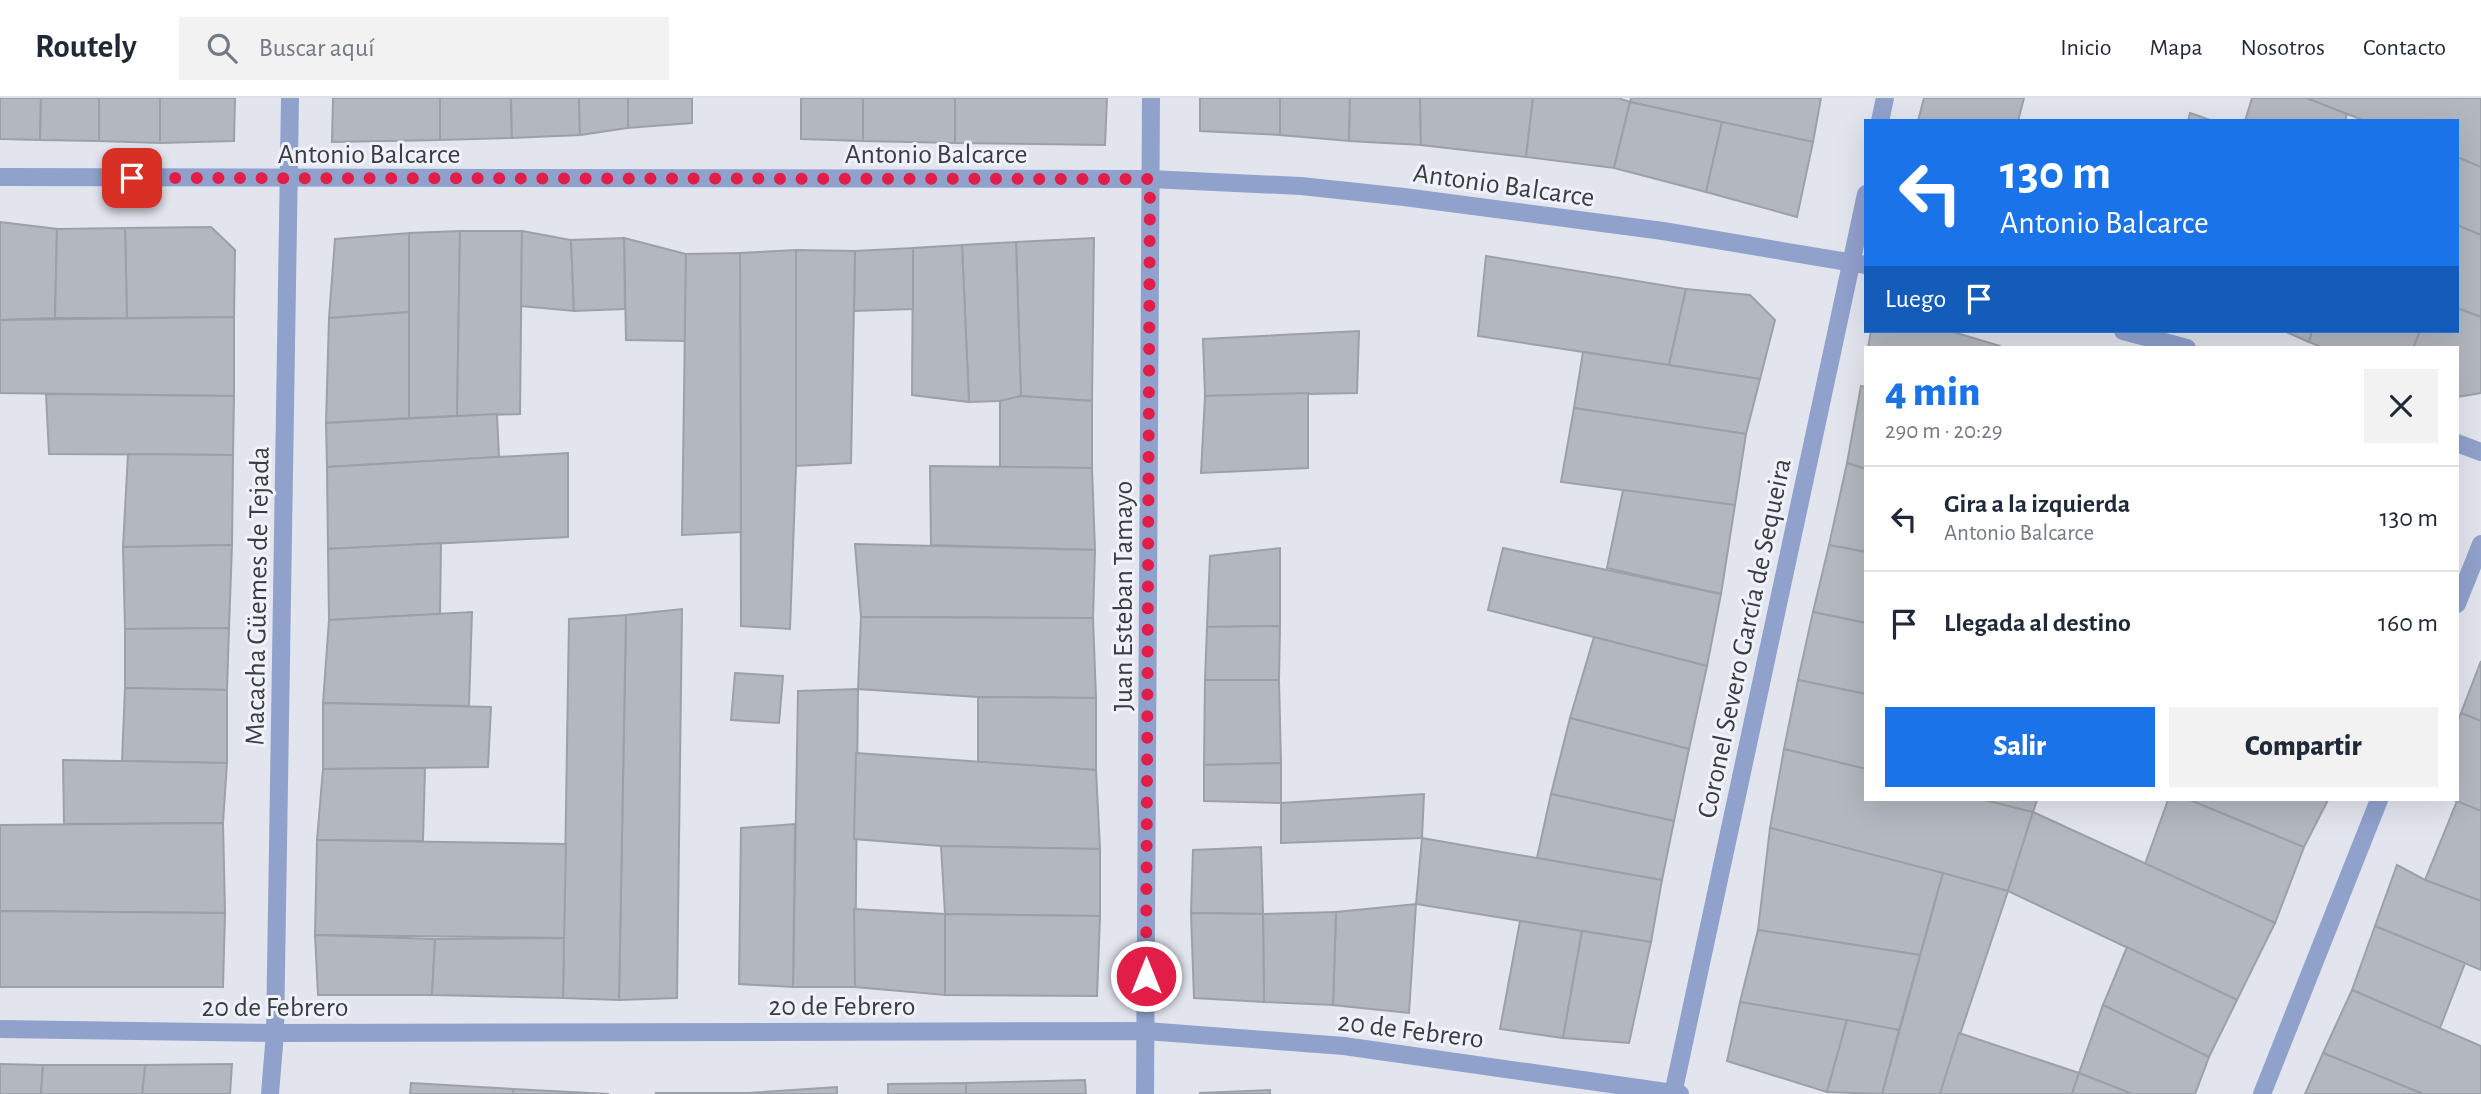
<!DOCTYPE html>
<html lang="es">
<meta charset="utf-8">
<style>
body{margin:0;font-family:"Alegreya Sans",sans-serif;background:#f2f2f3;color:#1f2937;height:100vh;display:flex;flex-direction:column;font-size:26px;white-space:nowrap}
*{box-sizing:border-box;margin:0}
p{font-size:23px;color:#747a83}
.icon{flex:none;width:38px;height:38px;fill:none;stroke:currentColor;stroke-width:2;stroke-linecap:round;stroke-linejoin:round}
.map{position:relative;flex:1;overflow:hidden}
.details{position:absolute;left:1864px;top:248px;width:595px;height:455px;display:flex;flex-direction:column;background:#fff;border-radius:0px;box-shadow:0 7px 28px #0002}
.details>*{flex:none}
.top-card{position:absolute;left:1864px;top:21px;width:595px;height:214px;border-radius:0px;box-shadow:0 7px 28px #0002;background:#1a73e8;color:#fff;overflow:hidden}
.pin{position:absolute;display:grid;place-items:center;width:60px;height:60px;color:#fff;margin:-30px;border-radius:14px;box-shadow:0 4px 10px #0006}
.me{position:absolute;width:77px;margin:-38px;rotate:0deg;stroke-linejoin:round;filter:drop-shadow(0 0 5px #0008)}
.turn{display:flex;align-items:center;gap:24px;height:147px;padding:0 21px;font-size:32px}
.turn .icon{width:91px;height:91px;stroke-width:2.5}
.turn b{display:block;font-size:49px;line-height:60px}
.then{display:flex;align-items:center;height:66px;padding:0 21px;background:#0003;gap:14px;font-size:26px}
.round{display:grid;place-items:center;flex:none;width:74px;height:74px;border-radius:0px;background:#f2f2f3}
.overview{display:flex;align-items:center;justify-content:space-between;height:119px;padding:0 21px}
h1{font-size:42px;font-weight:800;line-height:52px;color:#1a73e8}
.primary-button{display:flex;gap:14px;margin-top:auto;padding:14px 21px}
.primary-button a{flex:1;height:80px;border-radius:0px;background:#1a73e8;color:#fff;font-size:28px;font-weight:800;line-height:80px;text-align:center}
.primary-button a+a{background:#f2f2f3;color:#1f2937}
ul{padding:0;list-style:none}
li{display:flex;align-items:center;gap:21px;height:105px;padding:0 21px;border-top:2px solid #e0e1e3}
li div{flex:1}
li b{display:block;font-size:26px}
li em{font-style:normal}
header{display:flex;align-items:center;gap:42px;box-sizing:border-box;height:98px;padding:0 35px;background:#fff;border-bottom:2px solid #e0e1e3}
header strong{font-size:33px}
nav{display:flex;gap:38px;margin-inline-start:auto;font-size:24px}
.search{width:490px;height:63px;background:#f2f2f3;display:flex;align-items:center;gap:18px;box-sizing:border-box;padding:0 24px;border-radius:0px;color:#747a83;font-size:26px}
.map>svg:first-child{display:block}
.building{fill:#b3b7bf;stroke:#9ca0a8;stroke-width:2}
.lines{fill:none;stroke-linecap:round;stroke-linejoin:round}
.minor{stroke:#90a1cc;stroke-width:18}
.route{stroke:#e11d48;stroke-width:12;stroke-dasharray:0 21.6}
.labels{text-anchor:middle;stroke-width:6;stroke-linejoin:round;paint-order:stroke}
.street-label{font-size:28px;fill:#3b3d40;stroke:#eff2fb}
</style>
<header>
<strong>Routely</strong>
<div class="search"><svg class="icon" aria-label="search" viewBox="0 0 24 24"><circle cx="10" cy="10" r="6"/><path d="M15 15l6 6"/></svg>Buscar aquí</div>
<nav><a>Inicio</a><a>Mapa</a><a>Nosotros</a><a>Contacto</a></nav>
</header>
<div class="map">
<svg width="2481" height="996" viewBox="0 0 2481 996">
<rect width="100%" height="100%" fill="#e2e5ee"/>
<!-- building -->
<g class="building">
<polygon points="0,0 41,0 40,42 0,41"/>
<polygon points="41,0 99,0 99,43 40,42"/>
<polygon points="99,0 160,0 160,45 99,43"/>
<polygon points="160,0 235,0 234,43 160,45"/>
<polygon points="333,0 440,0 440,42 332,44"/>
<polygon points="440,0 511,0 512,40 440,42"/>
<polygon points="511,0 579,0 580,37 512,40"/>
<polygon points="579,0 628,0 628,30 580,37"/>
<polygon points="628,0 692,0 692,25 628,30"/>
<polygon points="801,0 863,0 863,43 801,41"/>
<polygon points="863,0 955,0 955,45 863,43"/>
<polygon points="955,0 1107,0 1105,47 955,45"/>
<polygon points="1200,0 1280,0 1280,37 1200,33"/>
<polygon points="1280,0 1350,0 1349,43 1280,37"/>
<polygon points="1350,0 1420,0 1421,47 1349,43"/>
<polygon points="1420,0 1533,0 1526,59 1421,47"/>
<polygon points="1533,0 1618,0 1630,4 1614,70 1526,59"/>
<polygon points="1631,0 1821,0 1813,44 1630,4"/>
<polygon points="1924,0 2024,0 2018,23 1918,23"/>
<polygon points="2252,0 2307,0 2347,16 2345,23 2245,23"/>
<polygon points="2307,0 2481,0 2481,69 2457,59 2457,23 2365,23"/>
<polygon points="1630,4 1722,24 1706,94 1614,70"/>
<polygon points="2190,15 2213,23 2188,23"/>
<polygon points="1722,24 1813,44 1797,119 1706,94"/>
<polygon points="2457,59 2481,69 2481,137 2457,127"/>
<polygon points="0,124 57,131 55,220 0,222"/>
<polygon points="2457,127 2481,137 2481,219 2457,210"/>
<polygon points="211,129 235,152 234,219 127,220 125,130"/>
<polygon points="125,130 127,220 55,220 57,131"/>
<polygon points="460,133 457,318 409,320 409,135"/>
<polygon points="460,133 522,133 520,316 457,318"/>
<polygon points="522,133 571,142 574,213 521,208"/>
<polygon points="409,135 409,214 329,220 335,141"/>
<polygon points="624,140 686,156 685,243 626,242"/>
<polygon points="624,140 625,211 574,213 571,142"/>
<polygon points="1094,140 1092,303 1021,298 1016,144"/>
<polygon points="1016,144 1021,298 1000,303 969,304 962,147"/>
<polygon points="962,147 969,304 912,297 913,150"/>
<polygon points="913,150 913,211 854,213 855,153"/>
<polygon points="796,152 855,153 851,365 796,368"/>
<polygon points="796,152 796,368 790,531 741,528 740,155"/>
<polygon points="740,155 741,434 682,437 686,156"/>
<polygon points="1486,158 1686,191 1669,267 1478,238"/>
<polygon points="1686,191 1750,197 1775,222 1760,281 1669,267"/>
<polygon points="2457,210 2481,219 2481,295 2457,299 2457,250 2413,250 2420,233 2457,233"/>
<polygon points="409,214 409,320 326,325 329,220"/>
<polygon points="234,219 234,298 0,295 0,222"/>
<polygon points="1359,233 1357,295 1205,298 1203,241"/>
<polygon points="1871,233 1950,233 2000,248 2000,250 1868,250"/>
<polygon points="2284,233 2312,233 2309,244"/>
<polygon points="2312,233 2420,233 2413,250 2323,250 2309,244"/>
<polygon points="1583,254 1760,281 1746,336 1574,310"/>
<polygon points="1861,288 1866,289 1866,371 1847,365"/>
<polygon points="1308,295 1308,370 1201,375 1205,298"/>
<polygon points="46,296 234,298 233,357 49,356"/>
<polygon points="1021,298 1092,303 1092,370 1000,369 1000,303"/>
<polygon points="1574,310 1746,336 1735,407 1561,384"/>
<polygon points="497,316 499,359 327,369 326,325"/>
<polygon points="568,355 568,439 328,451 327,369"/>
<polygon points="128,356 233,357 232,447 123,449"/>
<polygon points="1847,365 1866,371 1866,454 1829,447"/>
<polygon points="930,368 1092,370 1095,452 931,447"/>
<polygon points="1623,392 1735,407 1721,496 1607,470"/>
<polygon points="441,445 440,516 329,522 328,451"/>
<polygon points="855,446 1095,452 1093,520 861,519"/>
<polygon points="232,447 229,530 125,531 123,449"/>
<polygon points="1829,447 1866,454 1866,525 1813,514"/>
<polygon points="1280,450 1280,528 1207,529 1210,458"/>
<polygon points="1503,450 1721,496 1707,568 1488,512"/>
<polygon points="682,511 677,900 619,902 626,517"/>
<polygon points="472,514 469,608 323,605 329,522"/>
<polygon points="1813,514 1866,525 1866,596 1798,582"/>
<polygon points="626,517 619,902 563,900 569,521"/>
<polygon points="861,519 1093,520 1096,600 978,599 858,591"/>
<polygon points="1280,528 1279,582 1205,582 1207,529"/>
<polygon points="229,530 227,592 125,590 125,531"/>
<polygon points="1594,539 1707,568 1689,651 1570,620"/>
<polygon points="2481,563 2481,623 2461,615"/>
<polygon points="735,575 783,578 779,625 731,622"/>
<polygon points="1205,582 1279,582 1281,665 1204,667"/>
<polygon points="1798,582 1866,596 1866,671 1784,651"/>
<polygon points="125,590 227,592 227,665 122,663"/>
<polygon points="858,591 855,889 793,889 798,593"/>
<polygon points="978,599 1096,600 1096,672 978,664"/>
<polygon points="323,605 491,609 488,669 323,671"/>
<polygon points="2461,615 2481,623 2481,713 2454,702 2457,702 2457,625"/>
<polygon points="1570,620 1689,651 1674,723 1551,696"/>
<polygon points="1784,651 1866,671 1866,702 1985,702 2033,714 2008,793 1770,730"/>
<polygon points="856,655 1096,672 1100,751 941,748 854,741"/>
<polygon points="63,662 227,665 223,725 64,726"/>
<polygon points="1281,665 1281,705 1204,703 1204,667"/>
<polygon points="425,670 423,743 317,742 323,671"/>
<polygon points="1424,696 1422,740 1281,745 1281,705"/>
<polygon points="1551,696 1674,723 1662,782 1537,760"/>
<polygon points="1985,702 2037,702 2033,714"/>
<polygon points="2168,702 2190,702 2304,749 2275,825 2145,766"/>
<polygon points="2190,702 2328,702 2304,749"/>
<polygon points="2457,703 2481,713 2481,803 2425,782"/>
<polygon points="2033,714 2275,825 2237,902 2008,793"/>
<polygon points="223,725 225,815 0,813 0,727"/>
<polygon points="795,726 793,889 739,886 741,730"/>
<polygon points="1770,730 1943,775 1920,857 1758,832"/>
<polygon points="1422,740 1662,782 1651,844 1416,806"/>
<polygon points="317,742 566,746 564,840 315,837"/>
<polygon points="941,748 1100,751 1100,818 945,816"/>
<polygon points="1261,749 1263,816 1191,815 1193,752"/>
<polygon points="2397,767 2425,782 2481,803 2481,872 2375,828"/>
<polygon points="1943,775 2008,793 1940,996 1882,996"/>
<polygon points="1416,806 1409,915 1333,907 1336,814"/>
<polygon points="854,811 945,816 945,897 855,889"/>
<polygon points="0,813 225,815 223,889 0,889"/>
<polygon points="1336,814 1333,907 1264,904 1263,816"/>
<polygon points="1191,815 1263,816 1264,904 1194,900"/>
<polygon points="945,816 1100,818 1097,898 945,897"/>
<polygon points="1520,823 1582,833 1563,940 1500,931"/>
<polygon points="2375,828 2465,865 2440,930 2352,892"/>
<polygon points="1758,832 1920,857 1899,932 1740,904"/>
<polygon points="1582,833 1651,844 1629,945 1563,940"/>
<polygon points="315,837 435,841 432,897 318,897"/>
<polygon points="564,840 563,900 432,897 435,841"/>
<polygon points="2127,849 2237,902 2209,959 2103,907"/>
<polygon points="2352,892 2481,948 2481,996 2423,996 2323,955"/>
<polygon points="1740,904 1847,922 1827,994 1727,963"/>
<polygon points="2103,907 2209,959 2195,996 2132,996 2079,975"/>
<polygon points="1847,922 1899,932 1882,996 1827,994"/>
<polygon points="1959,935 2079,975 2072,996 1940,996"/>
<polygon points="2323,955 2423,996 2305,996"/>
<polygon points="0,966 43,967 41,996 0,996"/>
<polygon points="232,966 230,996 142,996 145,967"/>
<polygon points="43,967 145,967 142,996 41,996"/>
<polygon points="2079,975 2132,996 2072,996"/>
<polygon points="1085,982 1086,996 966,996 966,985"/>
<polygon points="411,985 513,991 513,996 410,996"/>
<polygon points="966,985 966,996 888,996 888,986"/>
<polygon points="837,989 837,996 748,996 748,995"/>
<polygon points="513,991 609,996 513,996"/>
<polygon points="1270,992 1270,996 1199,995"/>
<polygon points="656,995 748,995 656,996"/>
</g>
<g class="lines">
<!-- minor -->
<g class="minor">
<polyline points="1880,23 1885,0"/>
<polyline points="0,79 1150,81 1301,88 1404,99 1663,133 1866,167"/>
<polyline points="2123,233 2187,250"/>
<polyline points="2457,345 2481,354"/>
<polyline points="2457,506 2481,446"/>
<polyline points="0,931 275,935 1146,933 1344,948 1680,996"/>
<polyline points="270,996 275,935 290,0"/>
<polyline points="1145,996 1151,0"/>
<polyline points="1673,996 1866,96"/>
<polyline points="2262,996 2379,702"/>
</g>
</g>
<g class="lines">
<!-- route -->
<polyline class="route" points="132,80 1150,81 1146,878"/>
</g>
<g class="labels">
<!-- street labels -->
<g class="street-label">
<text x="369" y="65">Antonio Balcarce</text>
<text x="936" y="65">Antonio Balcarce</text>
<text transform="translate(1504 86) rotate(8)" y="10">Antonio Balcarce</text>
<text transform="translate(256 498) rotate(-89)" y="10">Macacha Güemes de Tejada</text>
<text transform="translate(1122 498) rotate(-90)" y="10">Juan Esteban Tamayo</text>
<text transform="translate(1743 540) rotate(-78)" y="10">Coronel Severo García de Sequeira</text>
<text x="842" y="917">20 de Febrero</text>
<text x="275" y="918">20 de Febrero</text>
<text transform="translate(1411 931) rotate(7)" y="10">20 de Febrero</text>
</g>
</g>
</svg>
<div class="pin" style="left:132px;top:80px;background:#d93025"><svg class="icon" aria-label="arrive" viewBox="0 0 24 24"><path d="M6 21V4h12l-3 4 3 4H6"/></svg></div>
<svg class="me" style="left:1146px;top:878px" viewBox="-20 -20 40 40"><circle r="17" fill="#e11d48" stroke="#fff" stroke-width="3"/><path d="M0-11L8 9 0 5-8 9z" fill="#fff"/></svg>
<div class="top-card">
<div class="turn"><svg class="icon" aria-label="left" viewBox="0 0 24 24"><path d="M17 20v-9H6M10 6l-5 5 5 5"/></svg><div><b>130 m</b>Antonio Balcarce</div></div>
<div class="then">Luego<svg class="icon" aria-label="arrive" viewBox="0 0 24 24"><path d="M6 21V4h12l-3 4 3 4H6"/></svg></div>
</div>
<section class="details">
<div class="overview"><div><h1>4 min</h1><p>290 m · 20:29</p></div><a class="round"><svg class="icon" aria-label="close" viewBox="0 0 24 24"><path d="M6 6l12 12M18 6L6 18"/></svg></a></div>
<ul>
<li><svg class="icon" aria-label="left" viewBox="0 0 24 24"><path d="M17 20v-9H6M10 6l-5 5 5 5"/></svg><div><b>Gira a la izquierda</b><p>Antonio Balcarce</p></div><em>130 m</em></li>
<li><svg class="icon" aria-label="arrive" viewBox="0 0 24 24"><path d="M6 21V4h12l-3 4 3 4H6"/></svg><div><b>Llegada al destino</b></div><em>160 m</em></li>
</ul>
<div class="primary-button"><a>Salir</a><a>Compartir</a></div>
</section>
</div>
